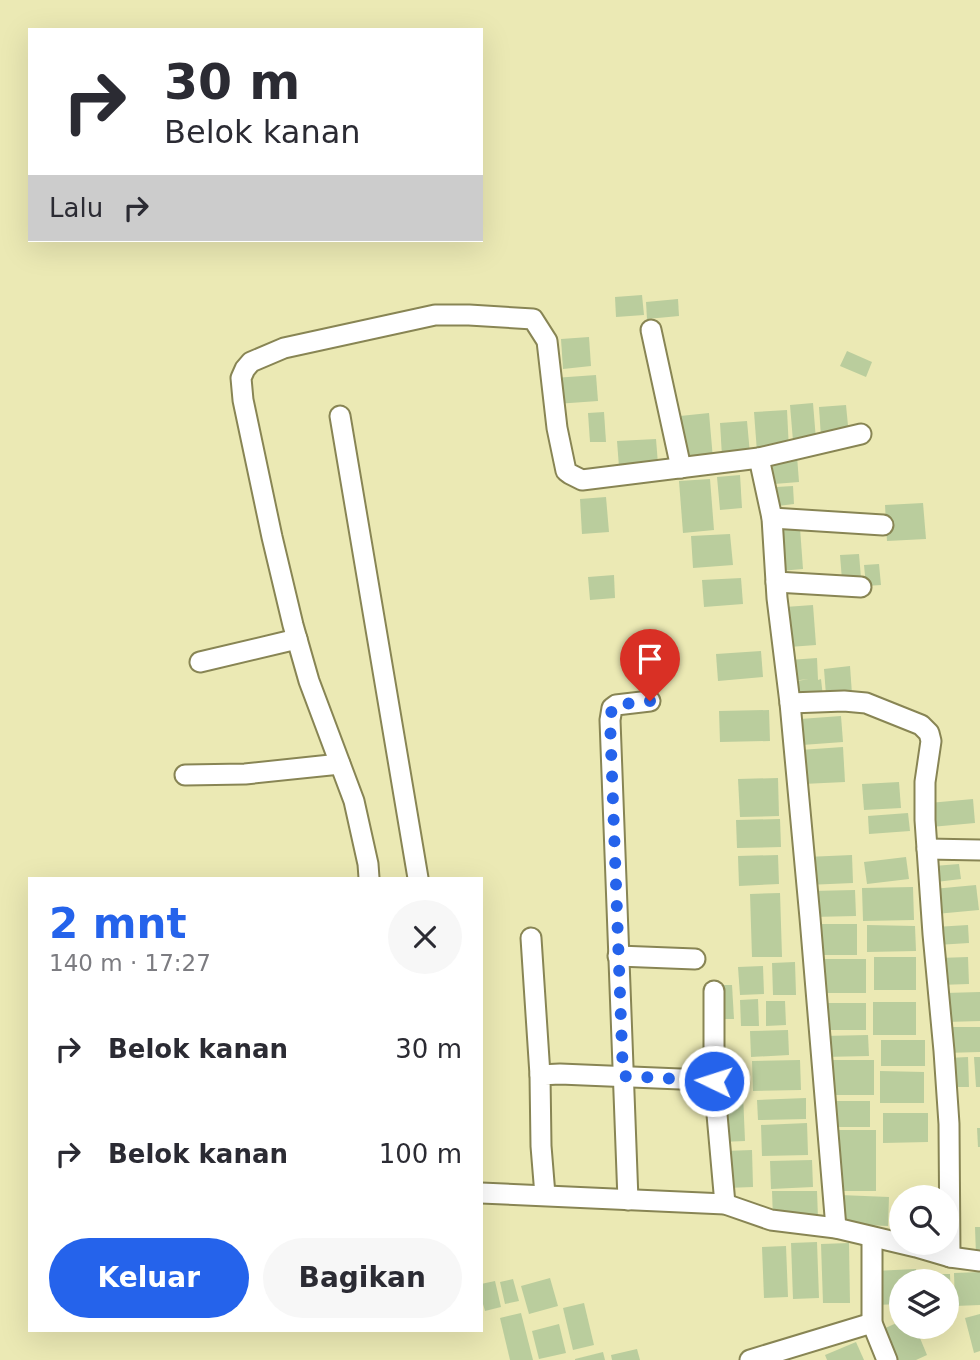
<!DOCTYPE html>
<html lang="id">
<meta charset="utf-8">
<style>
body{margin:0;font-family:"DejaVu Sans",sans-serif;background:#f7f7f7;color:#2b2b33;height:100vh;display:flex;flex-direction:column;font-size:26px;white-space:nowrap}
*{box-sizing:border-box;margin:0}
p{font-size:23px;color:#7c7c81}
.icon{flex:none;width:38px;height:38px;fill:none;stroke:currentColor;stroke-width:2;stroke-linecap:round;stroke-linejoin:round}
.map{position:relative;flex:1;overflow:hidden}
.drawer{position:absolute;left:28px;top:877px;width:455px;height:455px;display:flex;flex-direction:column;background:#fff;border-radius:0px;box-shadow:0 7px 28px #0002}
.drawer>*{flex:none}
.banner{position:absolute;left:28px;top:28px;width:455px;height:214px;border-radius:0px;box-shadow:0 7px 28px #0002;background:#fff;color:#2b2b33;overflow:hidden}
.tools{position:absolute;left:889px;top:1185px;display:grid;gap:14px}
.tools a{display:grid;place-items:center;width:70px;height:70px;border-radius:50%;background:#fff;box-shadow:0 7px 28px #0002;font-size:35px}
.pin{position:absolute;display:grid;place-items:center;width:60px;height:60px;color:#fff;margin:-72px -30px;border-radius:50% 50% 50% 0;rotate:-45deg;box-shadow:0 0 7px #0007}
.pin .icon{rotate:45deg}
.me{position:absolute;width:77px;margin:-38px;rotate:274deg;stroke-linejoin:round;filter:drop-shadow(0 0 5px #0008)}
.turn{display:flex;align-items:center;gap:24px;height:147px;padding:0 21px;font-size:32px}
.turn .icon{width:91px;height:91px;stroke-width:2.5}
.turn b{display:block;font-size:49px;line-height:60px}
.then{display:flex;align-items:center;height:66px;padding:0 21px;background:#0003;gap:14px;font-size:26px}
.round{display:grid;place-items:center;flex:none;width:74px;height:74px;border-radius:37px;background:#f7f7f7}
.headline{display:flex;align-items:center;justify-content:space-between;height:119px;padding:0 21px}
h1{font-size:42px;font-weight:700;line-height:52px;color:#2563eb}
.primary-button{display:flex;gap:14px;margin-top:auto;padding:14px 21px}
.primary-button a{flex:1;height:80px;border-radius:42px;background:#2563eb;color:#fff;font-size:28px;font-weight:700;line-height:80px;text-align:center}
.primary-button a+a{background:#f7f7f7;color:#2b2b33}
ul{padding:0;list-style:none}
li{display:flex;align-items:center;gap:21px;height:105px;padding:0 21px}
li div{flex:1}
li b{display:block;font-size:26px}
li em{font-style:normal}
.map>svg:first-child{display:block}
.building{fill:#bacd9d}
.lines{fill:none;stroke-linecap:round;stroke-linejoin:round}
.minor-casing{stroke:#888554;stroke-width:23}
.minor{stroke:#fff;stroke-width:19}
.route{stroke:#2563eb;stroke-width:12;stroke-dasharray:0 21.6}
</style>
<div class="map">
<svg width="980" height="1360" viewBox="0 0 980 1360">
<rect width="100%" height="100%" fill="#ebe9b4"/>
<!-- building -->
<g class="building">
<polygon points="642,295 644,315 616,317 615,297"/>
<polygon points="678,299 679,316 647,319 646,302"/>
<polygon points="589,337 591,366 563,369 561,339"/>
<polygon points="847,351 872,362 866,377 840,366"/>
<polygon points="596,375 598,401 556,404 554,378"/>
<polygon points="813,403 816,440 793,441 790,405"/>
<polygon points="846,405 849,436 821,437 819,407"/>
<polygon points="787,410 789,450 757,452 754,412"/>
<polygon points="604,412 606,442 590,442 588,413"/>
<polygon points="709,413 713,459 683,461 680,416"/>
<polygon points="747,421 750,454 722,456 720,423"/>
<polygon points="656,439 658,464 619,467 617,441"/>
<polygon points="797,456 799,482 774,484 772,458"/>
<polygon points="740,475 742,508 720,510 717,477"/>
<polygon points="710,479 714,530 683,533 679,481"/>
<polygon points="793,486 794,504 778,506 776,487"/>
<polygon points="606,497 609,532 582,534 580,499"/>
<polygon points="923,503 926,539 887,541 885,505"/>
<polygon points="800,528 803,569 780,571 777,530"/>
<polygon points="730,534 733,565 693,568 691,536"/>
<polygon points="859,554 861,578 842,580 840,555"/>
<polygon points="879,564 881,585 866,586 864,565"/>
<polygon points="614,575 615,598 590,600 588,577"/>
<polygon points="741,578 743,604 704,607 702,580"/>
<polygon points="813,605 816,645 789,647 785,607"/>
<polygon points="761,651 763,677 718,681 716,654"/>
<polygon points="817,658 818,680 821,679 823,697 798,699 797,681 809,679 791,681 789,660"/>
<polygon points="850,666 852,694 826,695 824,669"/>
<polygon points="769,710 770,741 720,742 719,711"/>
<polygon points="841,716 843,742 802,745 800,719"/>
<polygon points="843,747 845,782 803,784 800,750"/>
<polygon points="778,778 779,816 740,817 738,779"/>
<polygon points="899,782 901,808 864,810 862,784"/>
<polygon points="973,799 975,823 931,827 929,803"/>
<polygon points="908,813 910,831 869,834 868,816"/>
<polygon points="780,819 781,847 737,848 736,820"/>
<polygon points="778,855 779,884 739,886 738,856"/>
<polygon points="852,855 853,883 807,885 806,857"/>
<polygon points="906,857 909,879 867,884 864,862"/>
<polygon points="959,864 961,879 936,882 934,866"/>
<polygon points="976,885 979,910 936,914 933,889"/>
<polygon points="913,887 914,920 863,921 862,888"/>
<polygon points="855,890 856,916 812,917 811,891"/>
<polygon points="780,893 782,957 752,957 750,894"/>
<rect x="816" y="924" width="41" height="31"/>
<polygon points="867,925 915,926 916,951 867,952"/>
<polygon points="968,925 969,943 937,945 935,927"/>
<rect x="874" y="957" width="42" height="33"/>
<polygon points="968,957 969,984 939,985 939,958"/>
<rect x="820" y="959" width="46" height="34"/>
<polygon points="795,962 796,995 773,995 772,963"/>
<polygon points="763,966 764,994 740,995 738,967"/>
<polygon points="714,985 732,985 734,1019 715,1019"/>
<polygon points="980,992 980,1021 946,1022 945,993"/>
<polygon points="758,999 759,1026 741,1026 740,1000"/>
<polygon points="766,1001 785,1001 786,1025 766,1026"/>
<rect x="873" y="1002" width="43" height="33"/>
<rect x="823" y="1003" width="43" height="27"/>
<polygon points="943,1027 980,1027 980,1052 944,1053"/>
<polygon points="788,1030 789,1055 751,1057 750,1031"/>
<polygon points="868,1035 869,1056 823,1057 823,1036"/>
<rect x="881" y="1040" width="44" height="26"/>
<polygon points="968,1057 969,1087 949,1087 948,1058"/>
<polygon points="974,1057 980,1057 980,1087 976,1087"/>
<polygon points="800,1060 801,1090 753,1091 752,1061"/>
<rect x="829" y="1060" width="45" height="35"/>
<polygon points="880,1071 924,1072 924,1103 880,1103"/>
<polygon points="743,1094 745,1141 721,1142 720,1095"/>
<polygon points="806,1098 806,1119 758,1120 757,1100"/>
<rect x="828" y="1101" width="42" height="26"/>
<polygon points="883,1113 928,1113 928,1142 883,1143"/>
<polygon points="807,1123 808,1155 762,1156 761,1125"/>
<polygon points="977,1128 980,1128 980,1147 978,1147"/>
<rect x="839" y="1130" width="37" height="61"/>
<polygon points="752,1150 753,1187 726,1188 725,1151"/>
<polygon points="812,1160 813,1187 771,1189 770,1161"/>
<polygon points="772,1191 817,1191 818,1218 773,1219"/>
<polygon points="840,1195 889,1197 888,1226 839,1224"/>
<polygon points="895,1204 901,1204 901,1238 894,1237"/>
<polygon points="975,1227 980,1227 980,1255 976,1255"/>
<polygon points="817,1242 819,1298 793,1299 791,1243"/>
<polygon points="849,1243 850,1303 823,1303 821,1244"/>
<polygon points="786,1246 788,1297 764,1298 762,1247"/>
<polygon points="916,1269 916,1281 901,1281 901,1304 875,1305 874,1271"/>
<polygon points="980,1272 980,1305 955,1306 954,1273"/>
<polygon points="918,1274 950,1274 951,1300 947,1300 947,1281 918,1281"/>
<polygon points="550,1278 558,1306 529,1314 521,1286"/>
<polygon points="513,1279 519,1301 505,1304 500,1282"/>
<polygon points="495,1281 501,1307 485,1311 481,1297 481,1284"/>
<polygon points="584,1303 594,1345 573,1350 563,1308"/>
<polygon points="521,1313 533,1360 510,1360 500,1318"/>
<polygon points="980,1314 980,1351 974,1353 965,1318"/>
<polygon points="901,1321 901,1326 915,1326 927,1355 916,1360 894,1360 881,1330"/>
<polygon points="559,1324 566,1353 539,1359 532,1331"/>
<polygon points="856,1342 864,1360 827,1360 825,1355"/>
<polygon points="637,1349 640,1360 612,1360 611,1355"/>
<polygon points="603,1352 605,1360 575,1360 575,1359"/>
</g>
<g class="lines">
<!-- minor casing -->
<g class="minor-casing">
<g id="minor">
<polyline points="651,330 681,468"/>
<polyline points="340,416 418,878"/>
<polyline points="759,458 772,518 777,598 790,703 810,918 836,1228"/>
<polyline points="772,518 883,525"/>
<polyline points="776,582 861,587"/>
<polyline points="200,662 297,639"/>
<polyline points="185,775 245,774 340,764"/>
<polyline points="927,849 980,850"/>
<polyline points="369,878 368,864 354,801 309,681 293,625 272,537 243,400 241,378 245,369 251,362 284,348 435,315 469,315 533,319 547,341 557,428 566,471 570,474 582,480 759,458 861,434"/>
<polyline points="531,938 540,1075"/>
<polyline points="618,956 695,959"/>
<polyline points="714,991 714,1081"/>
<polyline points="481,1193 725,1204 771,1220 836,1228 916,1247 950,1257 949,1124 944,1051 933,934 925,820 925,782 931,741 929,733 921,725 866,703 844,701 790,703"/>
<polyline points="545,1195 541,1146 540,1075 560,1074 704,1080 714,1081 725,1204"/>
<polyline points="628,1200 610,720 612,708 616,705 650,701"/>
<polyline points="872,1237 872,1323 887,1360"/>
<polyline points="950,1257 980,1261"/>
<polyline points="750,1360 872,1323"/>
</g>
</g>
<!-- minor -->
<use href="#minor" class="minor"/>
</g>
<g class="lines">
<!-- route -->
<polyline class="route" points="650,701 616,705 612,708 610,720 623,1076 714,1081"/>
</g>
</svg>
<div class="tools">
<a><svg class="icon" aria-label="search" viewBox="0 0 24 24"><circle cx="10" cy="10" r="6"/><path d="M15 15l6 6"/></svg></a>
<a><svg class="icon" aria-label="layers" viewBox="0 0 24 24"><path d="M12 4l9 5-9 5-9-5zM3 14l9 5 9-5"/></svg></a>
</div>
<div class="pin" style="left:650px;top:701px;background:#d93025"><svg class="icon" aria-label="arrive" viewBox="0 0 24 24"><path d="M6 21V4h12l-3 4 3 4H6"/></svg></div>
<svg class="me" style="left:714px;top:1081px" viewBox="-20 -20 40 40"><circle r="17" fill="#2563eb" stroke="#fff" stroke-width="3"/><path d="M0-11L8 9 0 5-8 9z" fill="#fff"/></svg>
<div class="banner">
<div class="turn"><svg class="icon" aria-label="right" viewBox="0 0 24 24"><path d="M7 20v-9h11M14 6l5 5-5 5"/></svg><div><b>30 m</b>Belok kanan</div></div>
<div class="then">Lalu<svg class="icon" aria-label="right" viewBox="0 0 24 24"><path d="M7 20v-9h11M14 6l5 5-5 5"/></svg></div>
</div>
<section class="drawer">
<div class="headline"><div><h1>2 mnt</h1><p>140 m · 17:27</p></div><a class="round"><svg class="icon" aria-label="close" viewBox="0 0 24 24"><path d="M6 6l12 12M18 6L6 18"/></svg></a></div>
<ul>
<li><svg class="icon" aria-label="right" viewBox="0 0 24 24"><path d="M7 20v-9h11M14 6l5 5-5 5"/></svg><div><b>Belok kanan</b></div><em>30 m</em></li>
<li><svg class="icon" aria-label="right" viewBox="0 0 24 24"><path d="M7 20v-9h11M14 6l5 5-5 5"/></svg><div><b>Belok kanan</b></div><em>100 m</em></li>
</ul>
<div class="primary-button"><a>Keluar</a><a>Bagikan</a></div>
</section>
</div>
